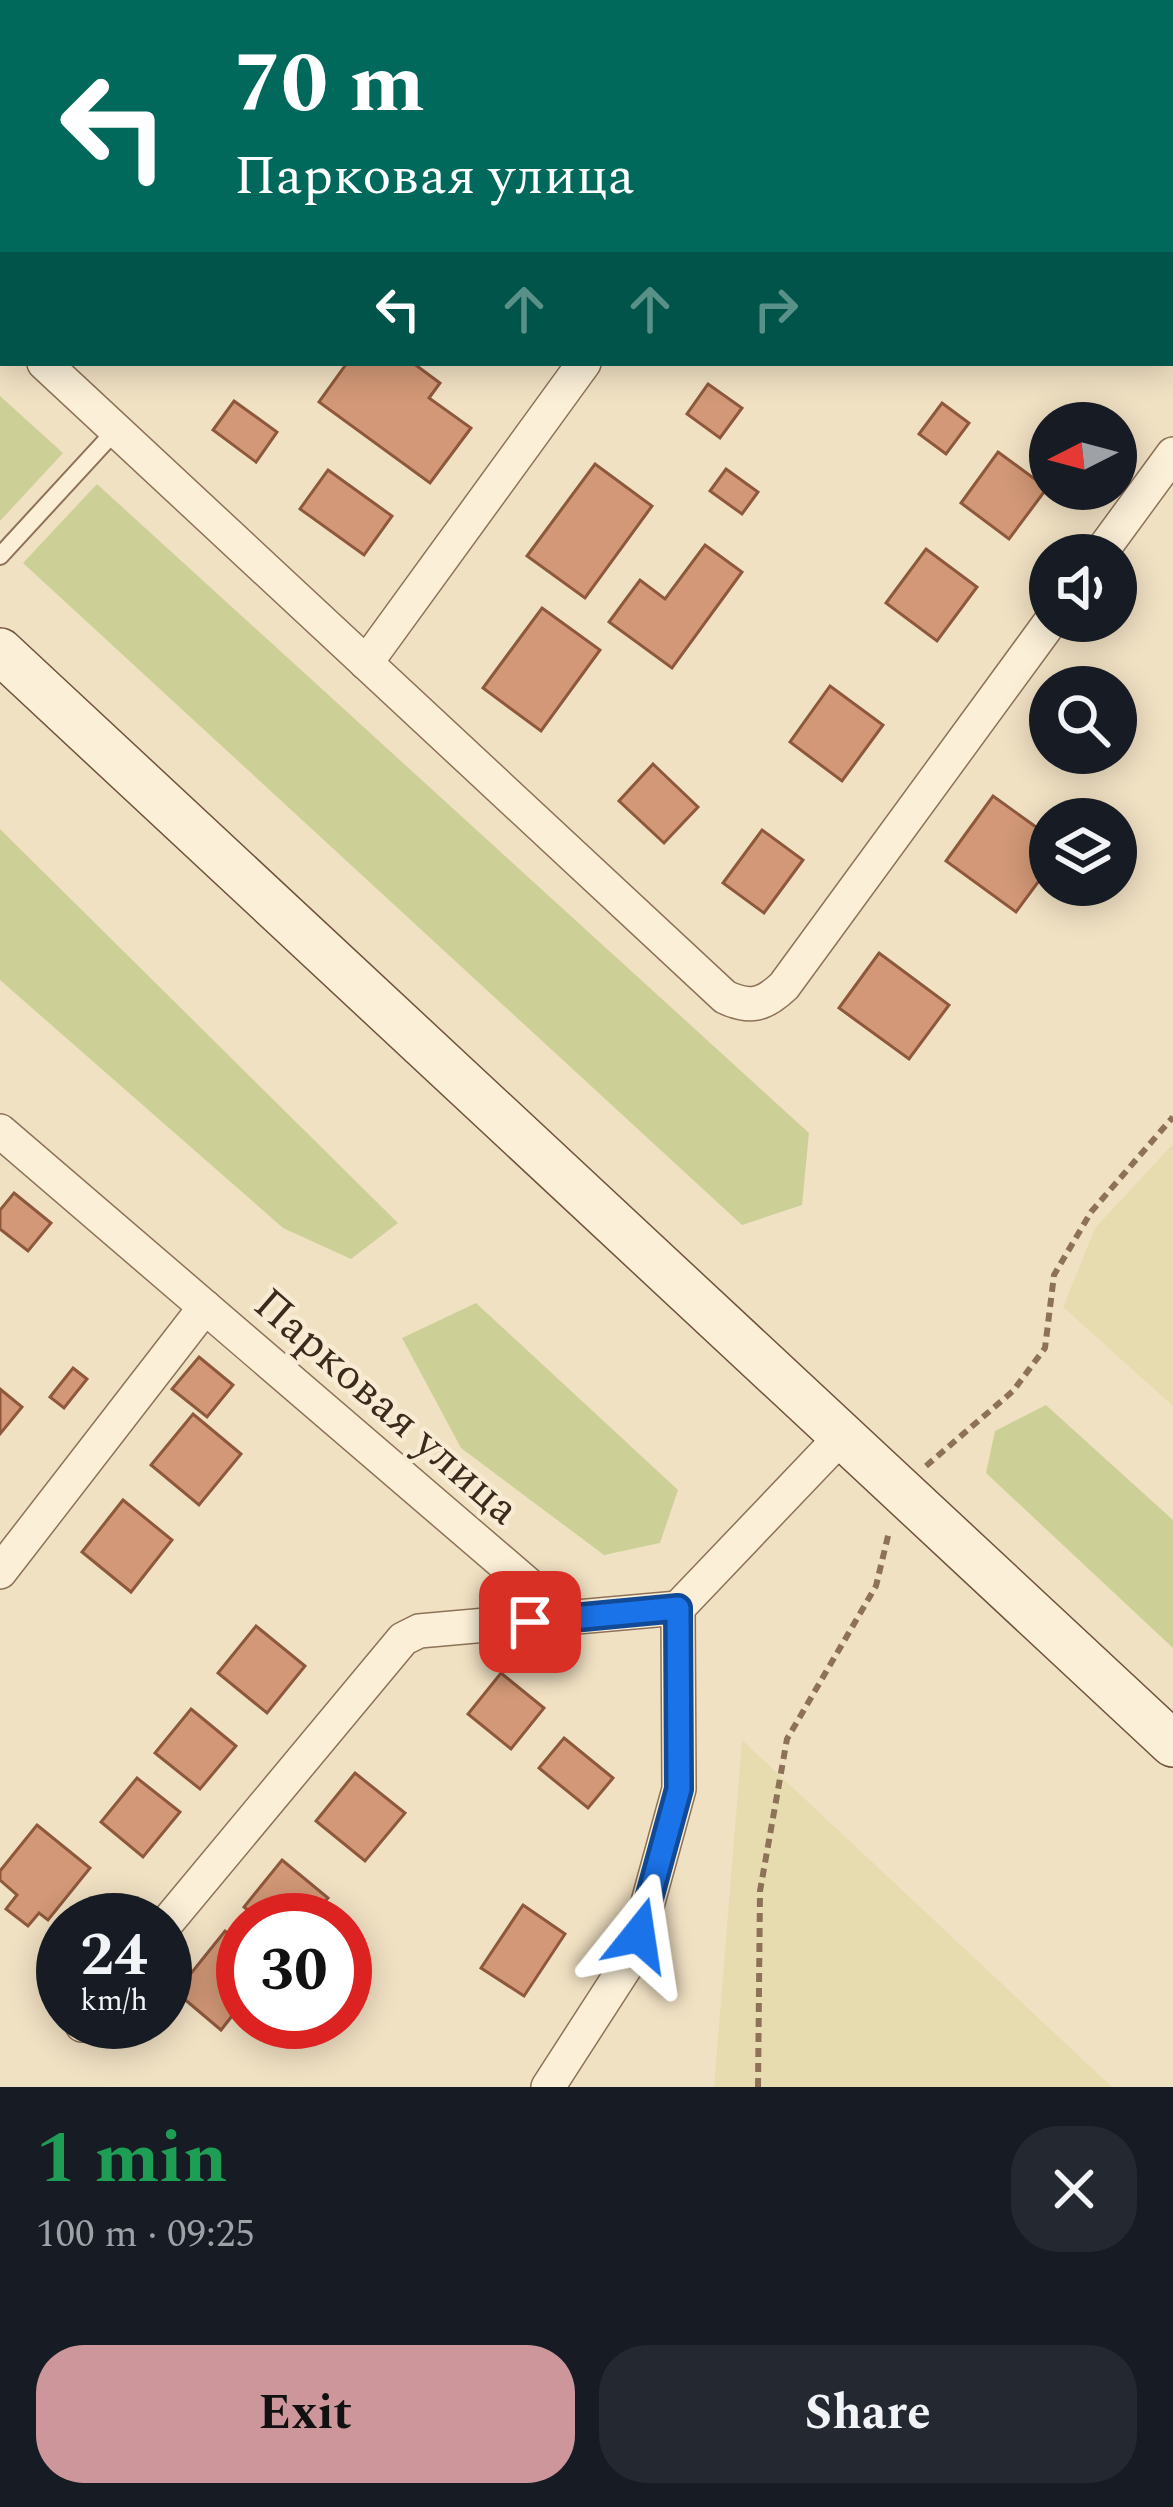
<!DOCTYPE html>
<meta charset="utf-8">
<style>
body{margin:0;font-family:Spectral,serif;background:#242831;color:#f1f3f6;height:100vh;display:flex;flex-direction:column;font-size:45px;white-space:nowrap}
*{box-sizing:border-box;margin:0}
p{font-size:39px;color:#9ea1a6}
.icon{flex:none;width:66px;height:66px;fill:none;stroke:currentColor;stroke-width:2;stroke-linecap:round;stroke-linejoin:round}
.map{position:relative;height:2087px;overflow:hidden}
.panel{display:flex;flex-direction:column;background:#171b24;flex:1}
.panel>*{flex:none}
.banner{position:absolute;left:0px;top:0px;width:1173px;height:366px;box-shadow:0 6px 30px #0003;background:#00695c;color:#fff;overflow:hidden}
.needle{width:78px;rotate:264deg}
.tools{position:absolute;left:1029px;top:402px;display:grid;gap:24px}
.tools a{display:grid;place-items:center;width:108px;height:108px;border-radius:50%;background:#171b24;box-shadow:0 6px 30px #0003;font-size:60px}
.speed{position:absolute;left:36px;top:1893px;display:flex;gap:24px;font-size:60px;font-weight:700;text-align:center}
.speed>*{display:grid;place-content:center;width:156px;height:156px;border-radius:50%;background:#171b24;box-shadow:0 6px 30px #0003;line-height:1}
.speed small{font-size:30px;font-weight:400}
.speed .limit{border:18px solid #d22;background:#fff;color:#111}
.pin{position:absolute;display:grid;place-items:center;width:102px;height:102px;color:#fff;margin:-51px;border-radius:24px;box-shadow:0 6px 18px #0006}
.me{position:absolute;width:132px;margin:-66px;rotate:15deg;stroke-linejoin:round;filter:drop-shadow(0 0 9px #0008)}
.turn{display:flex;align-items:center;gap:42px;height:252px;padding:0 36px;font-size:54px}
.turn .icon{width:156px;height:156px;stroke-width:2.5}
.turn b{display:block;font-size:84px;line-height:102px}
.lanes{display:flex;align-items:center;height:114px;padding:0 36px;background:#0003;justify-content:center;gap:60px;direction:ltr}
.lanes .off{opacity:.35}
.round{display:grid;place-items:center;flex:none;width:126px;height:126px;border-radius:48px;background:#242831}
.summary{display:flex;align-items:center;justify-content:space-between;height:204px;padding:0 36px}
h1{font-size:72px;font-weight:700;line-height:90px;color:#1e9e55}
.primary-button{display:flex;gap:24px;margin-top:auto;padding:24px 36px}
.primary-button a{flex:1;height:138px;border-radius:48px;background:#cd969b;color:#111;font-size:48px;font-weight:700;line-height:138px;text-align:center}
.primary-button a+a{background:#242831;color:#f1f3f6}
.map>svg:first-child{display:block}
.farmland{fill:#e7dcb0}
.green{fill:#cdd096}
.building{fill:#d29877;stroke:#8e583c;stroke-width:3}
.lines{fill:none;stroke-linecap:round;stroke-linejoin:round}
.lane-casing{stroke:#8d7258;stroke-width:20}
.street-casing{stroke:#8d7258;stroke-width:36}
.secondary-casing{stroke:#6f533c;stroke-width:48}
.path{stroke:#8d7258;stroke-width:6;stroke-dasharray:9 6;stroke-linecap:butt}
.lane{stroke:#fbefd7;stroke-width:16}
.street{stroke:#fbefd7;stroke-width:33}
.secondary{stroke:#fbefd7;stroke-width:45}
.route-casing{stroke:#114b97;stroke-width:30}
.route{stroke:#1a73e8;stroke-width:21}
.labels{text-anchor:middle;stroke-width:9;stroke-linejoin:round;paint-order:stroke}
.street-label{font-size:45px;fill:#3c2b1d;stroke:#f8ebd3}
</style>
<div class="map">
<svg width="1173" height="2087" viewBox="0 0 1173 2087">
<rect width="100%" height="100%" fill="#f1e1c3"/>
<!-- farmland -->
<g class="farmland">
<polygon points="1173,1144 1173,1406 1063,1307 1095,1228"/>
<polygon points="742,1740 1112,2087 714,2087"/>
</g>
<!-- green -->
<g class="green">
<polygon points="0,396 63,453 0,521"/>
<polygon points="97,484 809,1133 802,1205 742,1225 23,563"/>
<polygon points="0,829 398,1223 351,1259 283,1228 0,980"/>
<polygon points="476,1303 678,1490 660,1543 604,1555 461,1448 402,1338"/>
<polygon points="1046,1405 1173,1520 1173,1648 986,1473 995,1431"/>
</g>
<!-- building -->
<g class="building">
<polygon points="347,363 413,363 440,383 429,398 471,428 430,483 319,402"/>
<polygon points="708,384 742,408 720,438 687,414"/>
<polygon points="234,401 277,432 256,462 213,430"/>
<polygon points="942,403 969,423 946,454 919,434"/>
<polygon points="998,452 1047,488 1009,539 961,503"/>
<polygon points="595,464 652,506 585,598 527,556"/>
<polygon points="726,469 758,492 742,514 710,491"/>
<polygon points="328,470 392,516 364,555 300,509"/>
<polygon points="705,545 742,572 672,668 609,622 640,580 665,599"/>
<polygon points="926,549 977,587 937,641 886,603"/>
<polygon points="542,608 600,650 541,731 483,688"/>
<polygon points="830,686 883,725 842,781 790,742"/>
<polygon points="653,764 698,807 664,843 619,801"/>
<polygon points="993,796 1050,837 1050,866 1016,912 946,861"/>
<polygon points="762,830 803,860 764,913 723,883"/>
<polygon points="879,953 949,1005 909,1059 839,1008"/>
<polygon points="14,1193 51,1223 28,1251 0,1229 0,1210"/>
<polygon points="199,1357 233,1385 207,1417 172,1389"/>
<polygon points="73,1368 87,1379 64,1408 50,1397"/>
<polygon points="0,1389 22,1407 0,1434"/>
<polygon points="193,1414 241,1454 199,1505 151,1465"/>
<polygon points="123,1500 172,1540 131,1592 82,1552"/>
<polygon points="256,1626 305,1666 267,1713 218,1673"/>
<polygon points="501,1673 544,1708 511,1749 468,1714"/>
<polygon points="191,1709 236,1746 200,1789 155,1753"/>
<polygon points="564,1738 613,1778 588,1808 539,1768"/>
<polygon points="355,1773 405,1813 365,1861 316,1821"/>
<polygon points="137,1778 180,1812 143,1857 101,1822"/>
<polygon points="37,1825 90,1868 48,1920 39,1913 28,1926 6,1909 17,1895 0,1880 0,1871"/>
<polygon points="282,1860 328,1898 310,1920 260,1920 244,1907"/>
<polygon points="523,1905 565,1934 524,1996 481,1968"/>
<polygon points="225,1931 243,1945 243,2002 221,2030 176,1992"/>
</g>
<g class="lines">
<!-- lane casing -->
<g class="lane-casing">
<polyline id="lane" points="0,556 116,430"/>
</g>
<!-- street casing -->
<g class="street-casing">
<g id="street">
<polyline points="184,3 186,0"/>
<polyline points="845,3 848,0"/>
<polyline points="0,240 3,237"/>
<polyline points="0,321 3,324"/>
<path d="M44 363 725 997C750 1009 764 1005 784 986L1051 621"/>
<polyline points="1099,555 1173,454"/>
<polyline points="366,663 584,363"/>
<polyline points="0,1131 567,1618"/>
<polyline points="0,1572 205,1307"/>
<polyline points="678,1608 843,1435"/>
<polyline points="165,1925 403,1639 419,1631 678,1608"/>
<polyline points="82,2025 85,2022"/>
<polyline points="548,2087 628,1963 639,1935 679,1789 678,1608"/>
</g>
</g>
<!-- secondary casing -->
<g class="secondary-casing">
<polyline id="secondary" points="0,651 1173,1744"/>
</g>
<!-- path -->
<g class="path">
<polyline points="926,1466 1013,1391 1045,1348 1054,1275 1091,1212 1173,1117"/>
<polyline points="758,2087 760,1891 787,1739 876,1586 889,1532"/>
</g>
<!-- lane -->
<use href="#lane" class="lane"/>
<!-- street -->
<use href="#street" class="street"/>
<!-- secondary -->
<use href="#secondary" class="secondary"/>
</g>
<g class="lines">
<!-- route casing -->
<g class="route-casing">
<polyline id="route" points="530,1622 678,1608 679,1789 639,1935"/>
</g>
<!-- route -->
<use href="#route" class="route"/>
</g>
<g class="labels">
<!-- street labels -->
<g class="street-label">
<text transform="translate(388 1405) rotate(41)" y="16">Парковая улица</text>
</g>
</g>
</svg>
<div class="tools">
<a><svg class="needle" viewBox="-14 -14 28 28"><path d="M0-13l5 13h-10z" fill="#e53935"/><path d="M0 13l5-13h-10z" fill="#9ea1a6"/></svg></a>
<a><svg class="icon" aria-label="sound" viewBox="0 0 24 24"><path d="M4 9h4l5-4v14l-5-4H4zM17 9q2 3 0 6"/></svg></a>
<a><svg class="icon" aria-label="search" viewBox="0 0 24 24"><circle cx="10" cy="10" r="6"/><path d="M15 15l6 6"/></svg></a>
<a><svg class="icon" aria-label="layers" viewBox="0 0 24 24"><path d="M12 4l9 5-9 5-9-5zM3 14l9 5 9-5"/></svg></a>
</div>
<div class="speed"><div>24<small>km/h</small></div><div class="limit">30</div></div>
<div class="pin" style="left:530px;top:1622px;background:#d93025"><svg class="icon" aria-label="arrive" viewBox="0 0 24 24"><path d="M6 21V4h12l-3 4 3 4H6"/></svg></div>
<svg class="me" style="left:639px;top:1935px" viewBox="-20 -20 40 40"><path d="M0-17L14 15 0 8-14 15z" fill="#1a73e8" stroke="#fff" stroke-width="4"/></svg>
<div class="banner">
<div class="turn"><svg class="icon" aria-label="left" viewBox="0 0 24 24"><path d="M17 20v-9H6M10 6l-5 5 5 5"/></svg><div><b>70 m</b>Парковая улица</div></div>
<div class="lanes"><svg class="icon" aria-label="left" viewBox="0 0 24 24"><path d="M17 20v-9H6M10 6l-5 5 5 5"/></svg><svg class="icon off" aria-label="ahead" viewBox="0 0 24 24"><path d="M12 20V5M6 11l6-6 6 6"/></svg><svg class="icon off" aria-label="ahead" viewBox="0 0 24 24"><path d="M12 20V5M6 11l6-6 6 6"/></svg><svg class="icon off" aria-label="right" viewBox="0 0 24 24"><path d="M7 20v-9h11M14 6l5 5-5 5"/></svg></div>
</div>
</div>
<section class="panel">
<div class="summary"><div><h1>1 min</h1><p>100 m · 09:25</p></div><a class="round"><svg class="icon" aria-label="close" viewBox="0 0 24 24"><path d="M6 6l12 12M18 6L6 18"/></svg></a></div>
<div class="primary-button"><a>Exit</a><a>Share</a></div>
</section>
